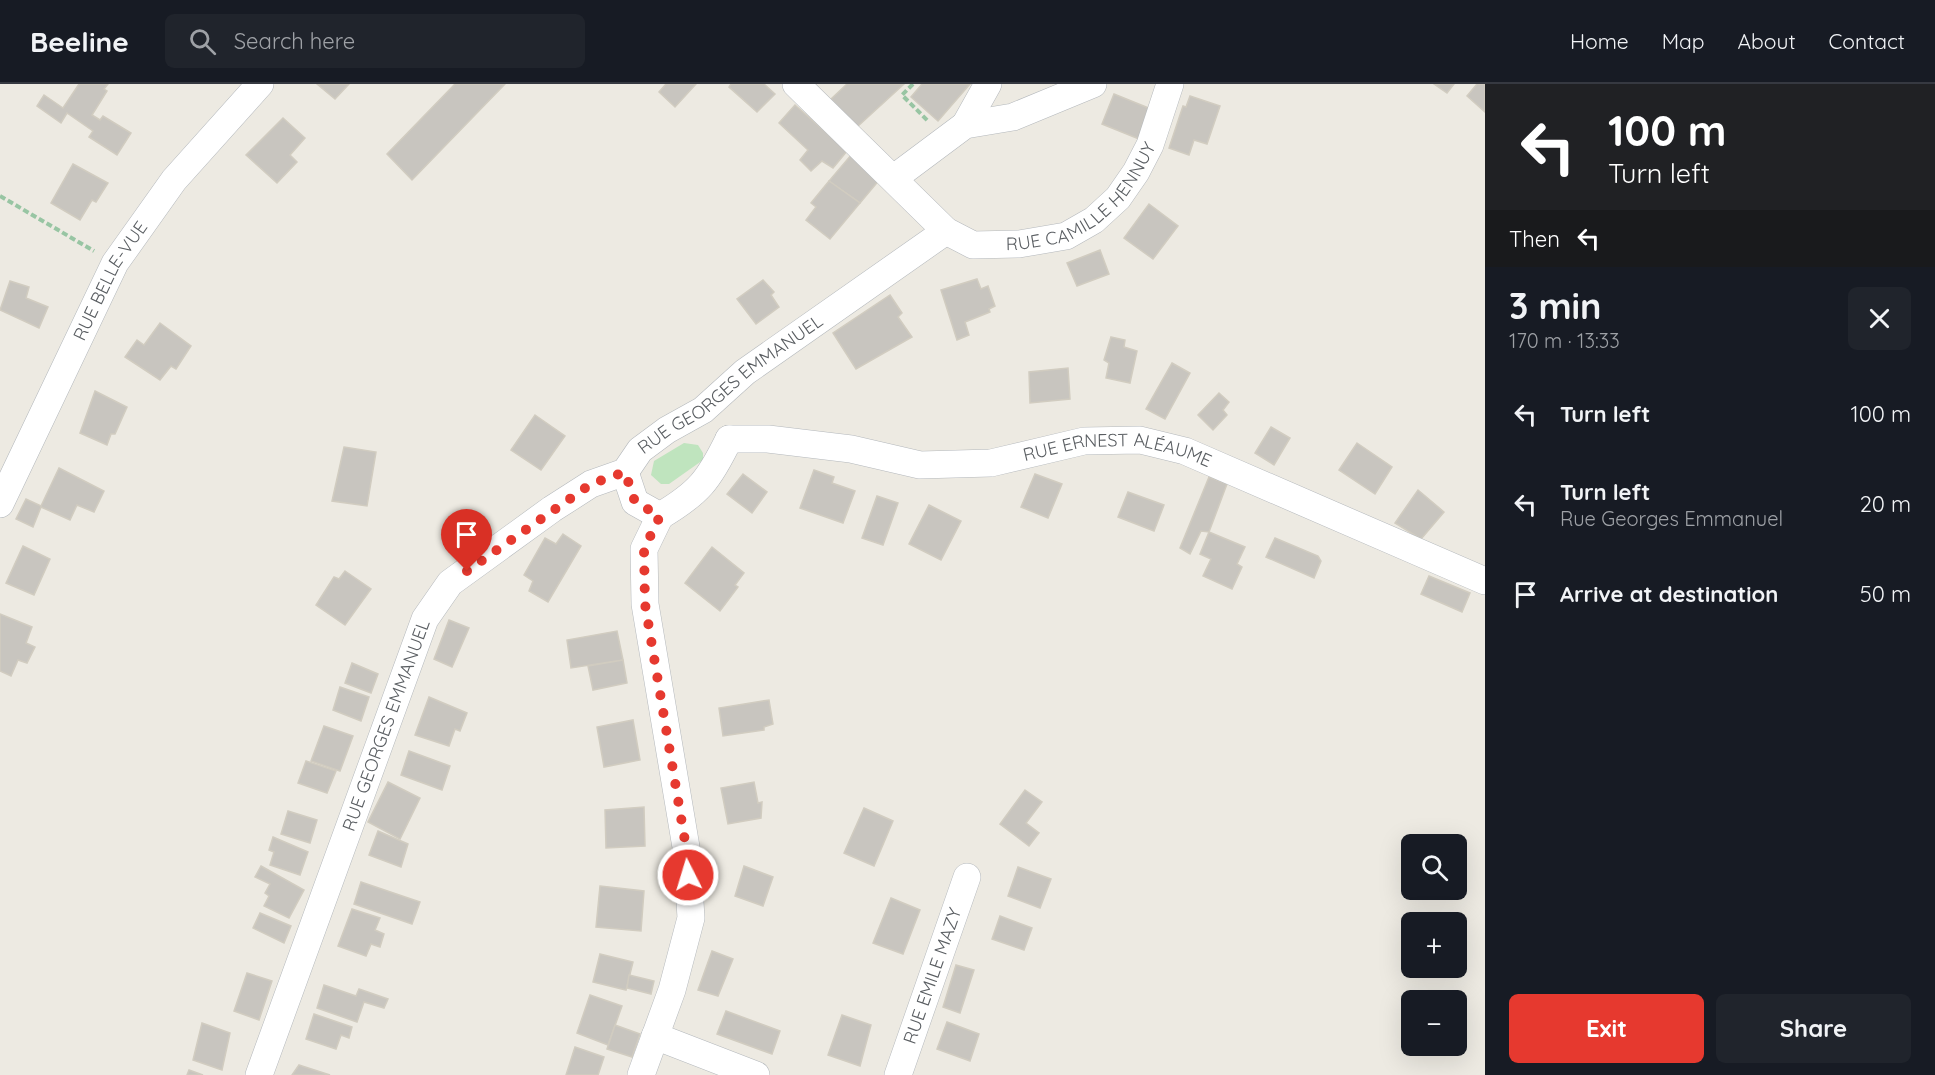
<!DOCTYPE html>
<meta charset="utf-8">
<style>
body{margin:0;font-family:Quicksand,sans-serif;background:#20242c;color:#f1f3f6;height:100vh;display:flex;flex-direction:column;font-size:22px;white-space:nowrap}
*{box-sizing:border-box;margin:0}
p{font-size:20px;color:#9ea1a6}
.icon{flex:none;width:33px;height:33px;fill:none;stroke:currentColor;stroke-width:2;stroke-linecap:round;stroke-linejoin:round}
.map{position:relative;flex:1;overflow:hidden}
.drawer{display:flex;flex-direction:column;background:#171b24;width:450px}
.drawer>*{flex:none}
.hud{background:#202124;color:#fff;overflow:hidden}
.buttons{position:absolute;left:1401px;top:750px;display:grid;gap:12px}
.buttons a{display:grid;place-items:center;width:66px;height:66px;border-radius:9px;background:#171b24;box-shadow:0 6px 24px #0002;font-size:30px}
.pin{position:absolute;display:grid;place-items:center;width:51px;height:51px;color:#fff;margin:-62px -26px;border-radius:50% 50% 50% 0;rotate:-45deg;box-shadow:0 0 6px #0007}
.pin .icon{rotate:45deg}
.me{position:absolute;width:66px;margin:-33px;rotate:355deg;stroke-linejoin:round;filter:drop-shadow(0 0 4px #0008)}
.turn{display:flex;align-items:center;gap:21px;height:126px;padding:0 24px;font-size:27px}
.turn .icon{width:78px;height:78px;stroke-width:2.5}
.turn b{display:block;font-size:42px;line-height:51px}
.then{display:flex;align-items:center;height:57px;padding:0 24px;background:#0003;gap:12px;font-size:22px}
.round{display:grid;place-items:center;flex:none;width:63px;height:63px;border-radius:9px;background:#20242c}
.headline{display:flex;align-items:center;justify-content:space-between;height:102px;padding:0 24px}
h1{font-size:36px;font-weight:800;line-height:45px}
.action{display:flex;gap:12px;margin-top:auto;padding:12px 24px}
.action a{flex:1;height:69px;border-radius:9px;background:#e6392f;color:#fff;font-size:24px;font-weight:800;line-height:69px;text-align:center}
.action a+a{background:#20242c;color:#f1f3f6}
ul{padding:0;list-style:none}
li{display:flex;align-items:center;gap:18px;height:90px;padding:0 24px}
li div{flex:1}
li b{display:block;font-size:22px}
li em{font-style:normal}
header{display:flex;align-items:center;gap:36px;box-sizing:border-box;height:84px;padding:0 30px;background:#171b24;border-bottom:2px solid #363941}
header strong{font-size:28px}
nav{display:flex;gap:33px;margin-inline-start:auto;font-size:21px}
.search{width:420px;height:54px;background:#20242c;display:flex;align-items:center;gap:15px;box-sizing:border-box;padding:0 21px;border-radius:9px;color:#9ea1a6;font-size:22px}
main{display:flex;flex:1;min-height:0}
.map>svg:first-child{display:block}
.green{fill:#bfe4be}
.building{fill:#c8c5bf;stroke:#d1ccc0;stroke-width:1.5}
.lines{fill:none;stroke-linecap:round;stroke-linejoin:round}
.minor-casing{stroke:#b4b8bc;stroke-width:28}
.path{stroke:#98c5a3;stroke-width:4;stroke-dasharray:6 3;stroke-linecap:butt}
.minor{stroke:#fff;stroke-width:27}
.route{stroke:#e6392f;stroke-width:10;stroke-dasharray:0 18}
.labels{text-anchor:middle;stroke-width:4.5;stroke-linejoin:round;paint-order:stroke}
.street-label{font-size:18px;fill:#5a5e62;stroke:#fff}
</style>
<header>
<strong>Beeline</strong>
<div class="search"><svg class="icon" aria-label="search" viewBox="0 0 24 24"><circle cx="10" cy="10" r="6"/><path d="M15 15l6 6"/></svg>Search here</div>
<nav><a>Home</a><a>Map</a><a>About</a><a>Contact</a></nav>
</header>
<main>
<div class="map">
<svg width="1485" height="991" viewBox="0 0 1485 991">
<rect width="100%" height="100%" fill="#edeae2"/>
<!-- green -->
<polygon class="green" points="684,359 698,361 703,369 703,376 669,400 661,400 651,391 654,377"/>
<!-- building -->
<g class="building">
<polygon points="79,0 108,0 104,5 107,7 92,31 100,36 103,32 131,49 117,71 89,53 93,47 67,29 61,39 37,22 44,11 63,24"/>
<polygon points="317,0 349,0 335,15"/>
<polygon points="455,0 505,0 412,96 387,70"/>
<polygon points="666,0 696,0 675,23 659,8"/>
<polygon points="731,0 764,0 775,10 757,28 729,3"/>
<polygon points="847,0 904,0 857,43 831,15"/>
<polygon points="922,0 970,0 938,37 911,13"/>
<polygon points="1434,0 1454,0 1447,9"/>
<polygon points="1477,0 1485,0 1485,28 1467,12"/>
<polygon points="1114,10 1151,25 1139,55 1102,40"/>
<polygon points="1190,12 1220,22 1207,60 1194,56 1189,71 1169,64 1183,22 1186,23"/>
<polygon points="795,21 847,67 833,84 822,77 811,87 800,76 808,66 779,39"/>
<polygon points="283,34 305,54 290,71 297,78 277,99 246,71"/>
<polygon points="852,70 880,95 860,119 829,97"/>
<polygon points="73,80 108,99 96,118 92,116 80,136 51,119"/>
<polygon points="829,97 860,119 830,155 806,136 816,123 811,119"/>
<polygon points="1149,120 1178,142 1153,175 1124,154"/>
<polygon points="1100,166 1109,190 1077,202 1067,179"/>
<polygon points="977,195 981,205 988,202 995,222 989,225 990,228 965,238 969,251 957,256 941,206"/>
<polygon points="763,196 774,208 771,211 779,223 756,240 737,215"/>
<polygon points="10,197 29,203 26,214 48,223 39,244 0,226"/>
<polygon points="890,211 902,229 898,233 912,253 856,285 833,249"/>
<polygon points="160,239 191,262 176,285 171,282 160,296 125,273 137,256 144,261"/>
<polygon points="1111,253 1125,256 1124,263 1137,267 1130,299 1106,294 1109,279 1104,276"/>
<polygon points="1172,279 1190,289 1165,335 1146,325"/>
<polygon points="1068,284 1070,315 1030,319 1029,288"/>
<polygon points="95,307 127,323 115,350 111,350 107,361 80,349"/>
<polygon points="1219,309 1229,318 1223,326 1227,331 1213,346 1198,331"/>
<polygon points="535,331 565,352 541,386 511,366"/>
<polygon points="1271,343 1290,354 1274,381 1255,369"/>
<polygon points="1357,359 1392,383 1375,410 1339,386"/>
<polygon points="344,363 376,368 367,422 332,417"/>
<polygon points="59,384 104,407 94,428 77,421 70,436 41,423 33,443 16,435 26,415 41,422"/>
<polygon points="814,386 834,393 832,399 855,407 843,439 800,424"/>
<polygon points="743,390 767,408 752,429 727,410"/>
<polygon points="1035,390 1062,400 1048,434 1021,423"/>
<polygon points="1209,393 1227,400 1209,448 1201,447 1190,470 1180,464"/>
<polygon points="1418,406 1444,428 1421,455 1395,439"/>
<polygon points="1128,408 1164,421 1154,447 1118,433"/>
<polygon points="877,412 898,419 883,461 862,454"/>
<polygon points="929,421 961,437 941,476 909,460"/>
<polygon points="1209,448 1245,463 1237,480 1242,483 1232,505 1203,492 1211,475 1200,470"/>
<polygon points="563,450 581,462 548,518 529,507 533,497 524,491 545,454 556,460"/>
<polygon points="1275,454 1318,472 1321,477 1314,494 1266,473"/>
<polygon points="23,462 50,475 34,511 6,499"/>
<polygon points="712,463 744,489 735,501 738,503 720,527 685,499"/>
<polygon points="345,487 371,505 345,541 316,521 334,493 339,495"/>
<polygon points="1429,492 1470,509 1462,528 1421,510"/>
<polygon points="0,530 32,543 26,559 35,563 27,579 18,576 11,592 0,587"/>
<polygon points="449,536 469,544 452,583 434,575"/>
<polygon points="617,547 623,576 571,584 567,556"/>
<polygon points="623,576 627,599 593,606 588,582"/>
<polygon points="352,579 378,590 371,609 345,599"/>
<polygon points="340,603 369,613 361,637 333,626"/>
<polygon points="429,613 467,629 460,647 455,645 449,662 415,651"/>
<polygon points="769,616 773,640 764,643 764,646 723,652 719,624"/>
<polygon points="633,636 640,676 604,683 597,643"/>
<polygon points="324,642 353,652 340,687 311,677"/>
<polygon points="409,667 450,682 442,706 401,691"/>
<polygon points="306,677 336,687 327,709 298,699"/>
<polygon points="388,698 420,714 400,755 368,738"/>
<polygon points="754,698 758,719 762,718 761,734 728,740 721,704"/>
<polygon points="1025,706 1042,718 1026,739 1039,749 1029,762 1000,740"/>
<polygon points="644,723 645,762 606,764 605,726"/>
<polygon points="864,724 893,737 874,782 844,769"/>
<polygon points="288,727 317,736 310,759 281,750"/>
<polygon points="378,747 408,760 401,783 369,771"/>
<polygon points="273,753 308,768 300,791 270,781 274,768 269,766"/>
<polygon points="261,782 304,806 289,834 264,822 269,812 265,809 270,800 255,793"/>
<polygon points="744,782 773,793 763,822 735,812"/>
<polygon points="1018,783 1051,795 1040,824 1008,812"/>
<polygon points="361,798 420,818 412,840 354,820"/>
<polygon points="600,802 644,807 641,847 596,843"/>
<polygon points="891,814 920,826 903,870 873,859"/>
<polygon points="352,825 380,834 375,846 384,850 380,863 371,860 366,872 338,862"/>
<polygon points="260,829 291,842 284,859 253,844"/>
<polygon points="1000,832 1032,844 1024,866 992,855"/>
<polygon points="712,867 733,875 718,912 698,906"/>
<polygon points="600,870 633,878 626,906 593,898"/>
<polygon points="956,881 974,886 960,929 943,923"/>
<polygon points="247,889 272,897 259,936 234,927"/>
<polygon points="629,891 654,897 651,910 627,904"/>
<polygon points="324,901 356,912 359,905 388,915 384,924 364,918 357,938 317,924"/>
<polygon points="590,911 622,922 608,961 577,949"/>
<polygon points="726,927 780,947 772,970 717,950"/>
<polygon points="314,930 352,943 349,954 341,951 336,965 306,955"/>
<polygon points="842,931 871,941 860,982 828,971"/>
<polygon points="947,938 979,950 970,977 937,965"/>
<polygon points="202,939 230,949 222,986 193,976"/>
<polygon points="615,941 640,950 632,973 607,965"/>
<polygon points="575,963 604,973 598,991 566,991"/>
<polygon points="299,981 330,991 292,991"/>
<polygon points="189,986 203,991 187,991"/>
</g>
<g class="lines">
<!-- minor casing -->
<g class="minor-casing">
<g id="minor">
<path id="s1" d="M796 0 946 147 973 161 1019 160 1066 152 1094 136 1118 114 1136 88 1150 61 1170 0"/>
<polyline points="965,41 988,0"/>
<polyline points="894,94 965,41 1013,33 1093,0"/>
<path id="s2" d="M729 355H768L851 365 920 381 991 379 1084 357 1140 356 1185 367 1485 497"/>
<polyline points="625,388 635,418 660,432"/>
<path id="s3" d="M0 420 115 179 174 96 260 0"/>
<path d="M660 432C699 409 709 396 729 355"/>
<polyline points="655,952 756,991"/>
<path id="s4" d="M259 991 425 535 450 499 552 425 591 400 625 388 640 366 667 346 703 326 745 288 946 147"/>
<polyline points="641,991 672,906 691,834 687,769 645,520 644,465 660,432"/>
<path id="s5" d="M898 991 967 793"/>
</g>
</g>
<!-- path -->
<g class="path">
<polyline points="913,0 902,11 929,38"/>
<polyline points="0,112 94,167"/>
</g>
<!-- minor -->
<use href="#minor" class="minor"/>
</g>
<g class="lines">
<!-- route -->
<polyline class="route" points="467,487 591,400 625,388 635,418 660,432 644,465 645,520 687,769 688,791"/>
</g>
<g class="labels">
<!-- street labels -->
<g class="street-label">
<text dy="6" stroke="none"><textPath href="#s1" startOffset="368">RUE CAMILLE HENNUY</textPath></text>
<text dy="6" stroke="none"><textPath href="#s3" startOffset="249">RUE BELLE-VUE</textPath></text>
<text dy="6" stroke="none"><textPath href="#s4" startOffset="876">RUE GEORGES EMMANUEL</textPath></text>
<text dy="6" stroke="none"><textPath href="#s2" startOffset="394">RUE ERNEST ALÉAUME</textPath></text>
<text dy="6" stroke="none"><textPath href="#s4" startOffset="372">RUE GEORGES EMMANUEL</textPath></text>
<text dy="6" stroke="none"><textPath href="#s5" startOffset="105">RUE EMILE MAZY</textPath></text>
</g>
</g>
</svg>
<div class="buttons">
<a><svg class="icon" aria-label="search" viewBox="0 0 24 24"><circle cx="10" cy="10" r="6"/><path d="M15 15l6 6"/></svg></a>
<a>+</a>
<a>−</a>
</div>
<div class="pin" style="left:467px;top:487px;background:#d93025"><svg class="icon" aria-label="arrive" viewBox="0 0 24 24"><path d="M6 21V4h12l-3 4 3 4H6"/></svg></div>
<svg class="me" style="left:688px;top:791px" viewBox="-20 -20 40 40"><circle r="17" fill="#e6392f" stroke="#fff" stroke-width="3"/><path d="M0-11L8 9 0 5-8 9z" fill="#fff"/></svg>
</div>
<section class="drawer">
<div class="hud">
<div class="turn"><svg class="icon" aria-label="left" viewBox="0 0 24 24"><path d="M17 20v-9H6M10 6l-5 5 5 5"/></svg><div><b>100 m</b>Turn left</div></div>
<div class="then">Then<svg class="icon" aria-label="left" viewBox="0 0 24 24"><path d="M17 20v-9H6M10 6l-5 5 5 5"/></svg></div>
</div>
<div class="headline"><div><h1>3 min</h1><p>170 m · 13:33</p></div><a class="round"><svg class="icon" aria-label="close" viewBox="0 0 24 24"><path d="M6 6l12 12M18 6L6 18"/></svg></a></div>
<ul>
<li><svg class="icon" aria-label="left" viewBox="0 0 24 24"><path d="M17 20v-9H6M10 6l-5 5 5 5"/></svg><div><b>Turn left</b></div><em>100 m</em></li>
<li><svg class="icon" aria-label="left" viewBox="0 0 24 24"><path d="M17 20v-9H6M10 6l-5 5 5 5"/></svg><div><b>Turn left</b><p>Rue Georges Emmanuel</p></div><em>20 m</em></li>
<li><svg class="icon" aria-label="arrive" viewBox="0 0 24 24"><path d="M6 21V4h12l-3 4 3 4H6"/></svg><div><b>Arrive at destination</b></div><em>50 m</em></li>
</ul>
<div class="action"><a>Exit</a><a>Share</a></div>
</section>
</main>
